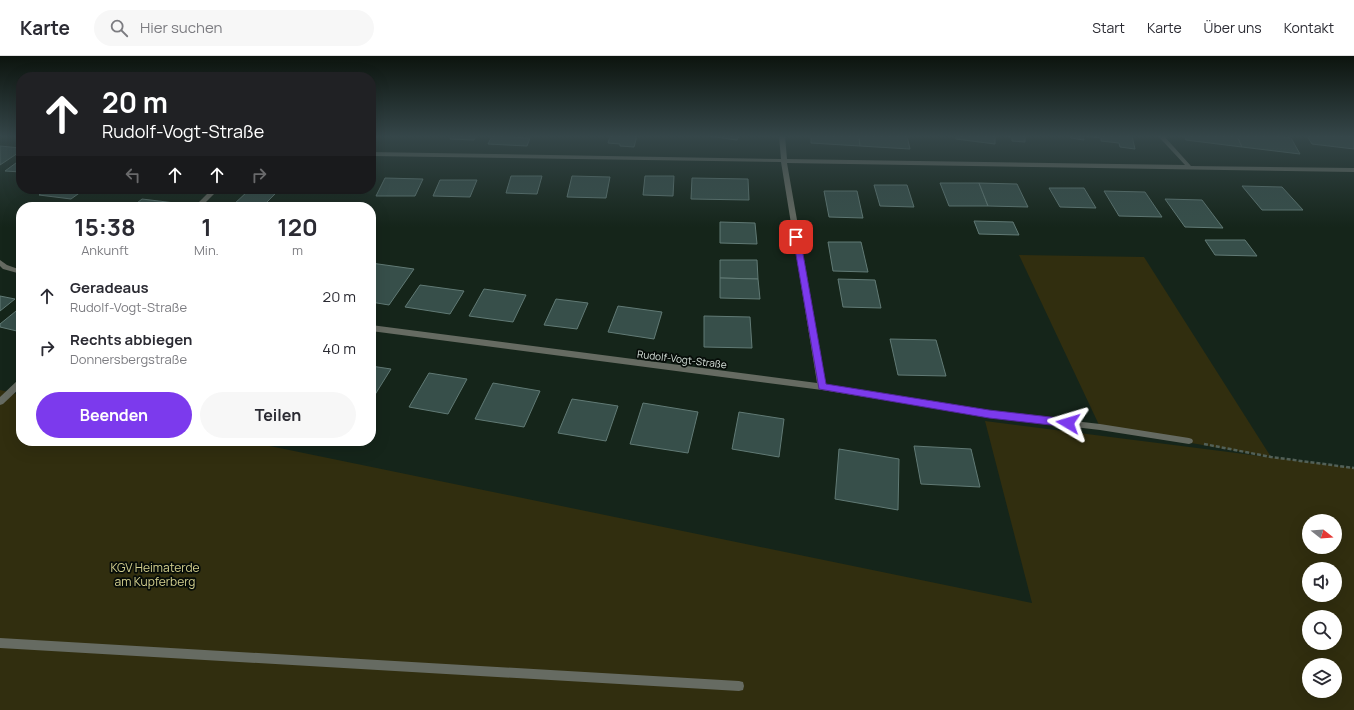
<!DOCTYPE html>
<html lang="de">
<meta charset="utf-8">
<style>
body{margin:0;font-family:Manrope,sans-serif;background:#f7f7f7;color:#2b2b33;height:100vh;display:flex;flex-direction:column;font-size:15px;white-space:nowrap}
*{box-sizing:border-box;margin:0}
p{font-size:13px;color:#7c7c81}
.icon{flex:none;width:22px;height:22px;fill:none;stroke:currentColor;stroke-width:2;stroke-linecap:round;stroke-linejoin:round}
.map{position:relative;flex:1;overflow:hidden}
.sheet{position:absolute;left:16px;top:146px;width:360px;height:244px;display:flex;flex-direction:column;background:#fff;border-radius:16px;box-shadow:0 4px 16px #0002}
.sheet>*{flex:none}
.hud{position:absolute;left:16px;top:16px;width:360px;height:122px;border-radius:16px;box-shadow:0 4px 16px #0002;background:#202124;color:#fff;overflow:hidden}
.needle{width:26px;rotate:107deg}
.tools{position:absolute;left:1302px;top:458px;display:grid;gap:8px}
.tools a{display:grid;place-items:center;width:40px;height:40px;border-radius:50%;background:#fff;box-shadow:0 4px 16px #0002;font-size:20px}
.pin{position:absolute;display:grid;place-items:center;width:34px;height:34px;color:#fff;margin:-17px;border-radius:8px;box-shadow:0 2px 6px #0006}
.me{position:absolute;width:44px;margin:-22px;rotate:277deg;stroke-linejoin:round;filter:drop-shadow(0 0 3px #0008)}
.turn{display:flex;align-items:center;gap:14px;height:84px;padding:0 20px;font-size:18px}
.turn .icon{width:52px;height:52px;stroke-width:2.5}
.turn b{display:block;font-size:28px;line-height:34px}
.lanes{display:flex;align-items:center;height:38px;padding:0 20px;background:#0003;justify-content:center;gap:20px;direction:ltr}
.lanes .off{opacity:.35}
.eta{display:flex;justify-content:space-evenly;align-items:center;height:68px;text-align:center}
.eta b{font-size:24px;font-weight:700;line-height:28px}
.primary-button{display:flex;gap:8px;margin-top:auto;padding:8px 20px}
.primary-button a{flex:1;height:46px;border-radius:24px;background:#7c3aed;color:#fff;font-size:16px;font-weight:700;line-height:46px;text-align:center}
.primary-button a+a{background:#f7f7f7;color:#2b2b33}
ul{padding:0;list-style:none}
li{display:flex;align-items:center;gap:12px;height:52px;padding:0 20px}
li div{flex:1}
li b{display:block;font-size:15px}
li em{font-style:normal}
header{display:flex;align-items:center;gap:24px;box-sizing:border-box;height:56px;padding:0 20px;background:#fff;border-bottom:1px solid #e1e1e2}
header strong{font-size:19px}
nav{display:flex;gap:22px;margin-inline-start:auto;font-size:14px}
.search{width:280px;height:36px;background:#f7f7f7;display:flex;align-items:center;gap:10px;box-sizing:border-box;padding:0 14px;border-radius:22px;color:#7c7c81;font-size:15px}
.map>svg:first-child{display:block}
.green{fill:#312e0f;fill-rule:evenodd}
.building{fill:#374f4a;stroke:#617a75}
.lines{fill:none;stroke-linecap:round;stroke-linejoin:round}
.path{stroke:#526057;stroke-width:2.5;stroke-dasharray:4 2;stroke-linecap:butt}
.service{fill:#666b62;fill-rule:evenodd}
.minor{fill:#666b62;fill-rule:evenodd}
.route{fill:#7c3aed;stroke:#51269a}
.labels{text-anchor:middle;stroke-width:3.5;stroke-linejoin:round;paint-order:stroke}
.street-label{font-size:10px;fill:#d7e2db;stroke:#060c08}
.near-park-label{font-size:12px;fill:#d4d08f;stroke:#060c08}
</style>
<header>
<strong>Karte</strong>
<div class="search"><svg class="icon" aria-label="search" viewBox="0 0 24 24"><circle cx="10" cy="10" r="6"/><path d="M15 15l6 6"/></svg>Hier suchen</div>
<nav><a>Start</a><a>Karte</a><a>Über uns</a><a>Kontakt</a></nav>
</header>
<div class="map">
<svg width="1354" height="654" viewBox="0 0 1354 654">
<rect width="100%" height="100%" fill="#15251a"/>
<!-- green -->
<g class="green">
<polygon points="1019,199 1144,201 1271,401 1100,371"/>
<path d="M0 334 21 339V385H246L1032 547 985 365 1354 412V654H0ZM1309 465H1335V491H1309ZM1309 513H1335V539H1309ZM1309 561H1335V587H1309ZM1309 609H1335V635H1309Z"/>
</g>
<!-- building -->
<g class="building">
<polygon points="452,80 476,80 474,84 450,83"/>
<polygon points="489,80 510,80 510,81 530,82 527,90 488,88 492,80"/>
<polygon points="605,80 637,80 634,91 620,90 620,88 608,87 610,80"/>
<polygon points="708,80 739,80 737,84"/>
<polygon points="811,80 859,80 860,90 811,87"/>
<polygon points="859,80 907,80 910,93 860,90"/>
<polygon points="956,80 995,80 995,88 956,83"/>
<polygon points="1005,80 1025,80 1025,86 1012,85 1012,81"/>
<polygon points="1070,80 1083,80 1084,84 1071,82"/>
<polygon points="1083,80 1132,80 1135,93 1120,91 1119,87 1101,85 1101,82"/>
<polygon points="1184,80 1237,80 1242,91 1186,84"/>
<polygon points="1237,80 1276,80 1291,82 1300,98 1242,91"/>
<polygon points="1307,80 1354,80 1354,93 1312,88"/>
<polygon points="0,90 21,92 21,95 0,109"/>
<polygon points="20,104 21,116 5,115"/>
<polygon points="511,120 542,120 537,138 506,137"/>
<polygon points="572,120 610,121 606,142 567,141"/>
<polygon points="645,120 674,120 673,140 643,139"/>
<polygon points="385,122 423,123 415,140 376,140"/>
<polygon points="692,122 748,123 749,144 691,143"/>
<polygon points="440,124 477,124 470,141 433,140"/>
<polygon points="940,127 979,127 988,150 949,150"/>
<polygon points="979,127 1017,128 1028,151 988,150"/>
<polygon points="874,129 907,129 914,151 880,150"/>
<polygon points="1242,130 1282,131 1303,154 1262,154"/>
<polygon points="1049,132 1084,132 1096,152 1060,151"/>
<polygon points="47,133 85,133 71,143 39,139"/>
<polygon points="308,133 353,133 351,136 306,135"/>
<polygon points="249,134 275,138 262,151 232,150"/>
<polygon points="824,135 857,135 863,162 829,161"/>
<polygon points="1104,135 1145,136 1162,161 1119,160"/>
<polygon points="142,143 175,147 171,151 132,151"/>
<polygon points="1165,143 1202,144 1223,172 1185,171"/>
<polygon points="974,165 1013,166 1019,179 979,178"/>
<polygon points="720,166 755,167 757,188 720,187"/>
<polygon points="1205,184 1245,184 1257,200 1215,199"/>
<polygon points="828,186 861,186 868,216 833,215"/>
<polygon points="720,204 757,204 758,223 720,222"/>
<polygon points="371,207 414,213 389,249 371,246"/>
<polygon points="720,222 758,223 760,243 720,242"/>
<polygon points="838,223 875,224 881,252 843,251"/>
<polygon points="420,229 464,235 450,258 405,251"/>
<polygon points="484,233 526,239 513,266 469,260"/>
<polygon points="0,240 15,243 0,255"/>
<polygon points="556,243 588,247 577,273 544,269"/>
<polygon points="618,250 662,256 654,283 608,276"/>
<polygon points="21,251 21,276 0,271 0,268"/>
<polygon points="704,260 750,261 752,292 704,291"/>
<polygon points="890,283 936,284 946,320 898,319"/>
<polygon points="371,310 391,313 371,345"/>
<polygon points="429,317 467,323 448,358 409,351"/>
<polygon points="493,327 540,335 524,371 475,363"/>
<polygon points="572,343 618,350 606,385 558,377"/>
<polygon points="643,347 698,356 688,397 630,388"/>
<polygon points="739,356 784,363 779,401 732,393"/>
<polygon points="914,390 971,393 980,431 921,428"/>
<polygon points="839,393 899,403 898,454 835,443"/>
</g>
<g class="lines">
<!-- path -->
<polyline class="path" points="1204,388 1271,401 1354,412"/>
<!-- service -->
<g class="service">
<polygon points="21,323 21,331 3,348 0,349 0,341 18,324"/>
<polygon points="989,355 1100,368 1189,382 1192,383 1193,385 1192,387 1189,388 1100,374 989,361 986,360 985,358 986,356"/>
<polygon points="0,582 739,625 743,626 744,630 743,634 739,635 0,592"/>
</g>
<!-- minor -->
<g class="minor">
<polygon points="779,80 785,80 787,103 1185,109 1158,80 1164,80 1191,110 1354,112 1354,116 787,107 826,329 989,355 992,356 993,358 992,360 989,361 822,334 371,275 371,269 817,327 781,106 371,100 371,96 781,103"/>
<polygon points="212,133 219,133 201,151 194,151"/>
<polygon points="0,204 7,209 21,214 21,218 3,213 0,210"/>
</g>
</g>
<!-- sky -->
<linearGradient id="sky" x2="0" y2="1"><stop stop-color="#0c140e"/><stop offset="0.47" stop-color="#354649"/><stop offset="1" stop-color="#354649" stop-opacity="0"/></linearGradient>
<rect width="1354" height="171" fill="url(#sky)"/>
<!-- route -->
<polygon class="route" points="794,179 799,179 800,181 826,328 989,354 1068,363 1071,364 1073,367 1071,370 1068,371 989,362 819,333 793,181"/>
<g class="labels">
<!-- street labels -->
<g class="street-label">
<text transform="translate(682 303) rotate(7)" y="4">Rudolf-Vogt-Straße</text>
</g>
<!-- near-park labels -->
<g class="near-park-label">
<text x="155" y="516">KGV Heimaterde<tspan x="155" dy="14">am Kupferberg</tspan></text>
</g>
</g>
</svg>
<div class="tools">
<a><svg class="needle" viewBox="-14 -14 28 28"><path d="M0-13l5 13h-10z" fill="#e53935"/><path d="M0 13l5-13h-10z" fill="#7c7c81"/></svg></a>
<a><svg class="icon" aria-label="sound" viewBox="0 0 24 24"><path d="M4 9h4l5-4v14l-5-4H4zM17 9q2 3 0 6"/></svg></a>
<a><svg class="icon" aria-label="search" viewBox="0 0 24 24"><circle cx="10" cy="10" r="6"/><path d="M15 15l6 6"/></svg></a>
<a><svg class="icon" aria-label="layers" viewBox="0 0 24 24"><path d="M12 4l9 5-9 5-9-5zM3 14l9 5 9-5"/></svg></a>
</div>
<div class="pin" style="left:796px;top:181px;background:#d93025"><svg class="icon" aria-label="arrive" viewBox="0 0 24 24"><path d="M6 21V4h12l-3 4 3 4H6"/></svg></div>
<svg class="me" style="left:1068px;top:367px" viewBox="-20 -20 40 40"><path d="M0-17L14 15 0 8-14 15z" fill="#7c3aed" stroke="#fff" stroke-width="4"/></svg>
<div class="hud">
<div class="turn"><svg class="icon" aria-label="ahead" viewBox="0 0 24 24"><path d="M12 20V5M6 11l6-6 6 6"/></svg><div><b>20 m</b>Rudolf-Vogt-Straße</div></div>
<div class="lanes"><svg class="icon off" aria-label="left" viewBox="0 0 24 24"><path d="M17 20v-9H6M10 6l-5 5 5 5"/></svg><svg class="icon" aria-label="ahead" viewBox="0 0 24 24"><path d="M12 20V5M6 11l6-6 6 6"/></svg><svg class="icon" aria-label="ahead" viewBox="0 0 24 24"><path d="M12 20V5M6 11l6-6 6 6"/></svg><svg class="icon off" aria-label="right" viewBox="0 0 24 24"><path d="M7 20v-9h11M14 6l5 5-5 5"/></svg></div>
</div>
<section class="sheet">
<div class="eta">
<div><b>15:38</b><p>Ankunft</p></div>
<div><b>1</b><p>Min.</p></div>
<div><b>120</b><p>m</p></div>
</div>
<ul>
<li><svg class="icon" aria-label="ahead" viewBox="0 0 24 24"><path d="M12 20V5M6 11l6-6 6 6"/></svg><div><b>Geradeaus</b><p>Rudolf-Vogt-Straße</p></div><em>20 m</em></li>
<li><svg class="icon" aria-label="right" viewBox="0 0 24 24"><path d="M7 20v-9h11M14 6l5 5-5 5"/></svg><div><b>Rechts abbiegen</b><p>Donnersbergstraße</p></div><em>40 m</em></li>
</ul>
<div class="primary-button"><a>Beenden</a><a>Teilen</a></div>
</section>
</div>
